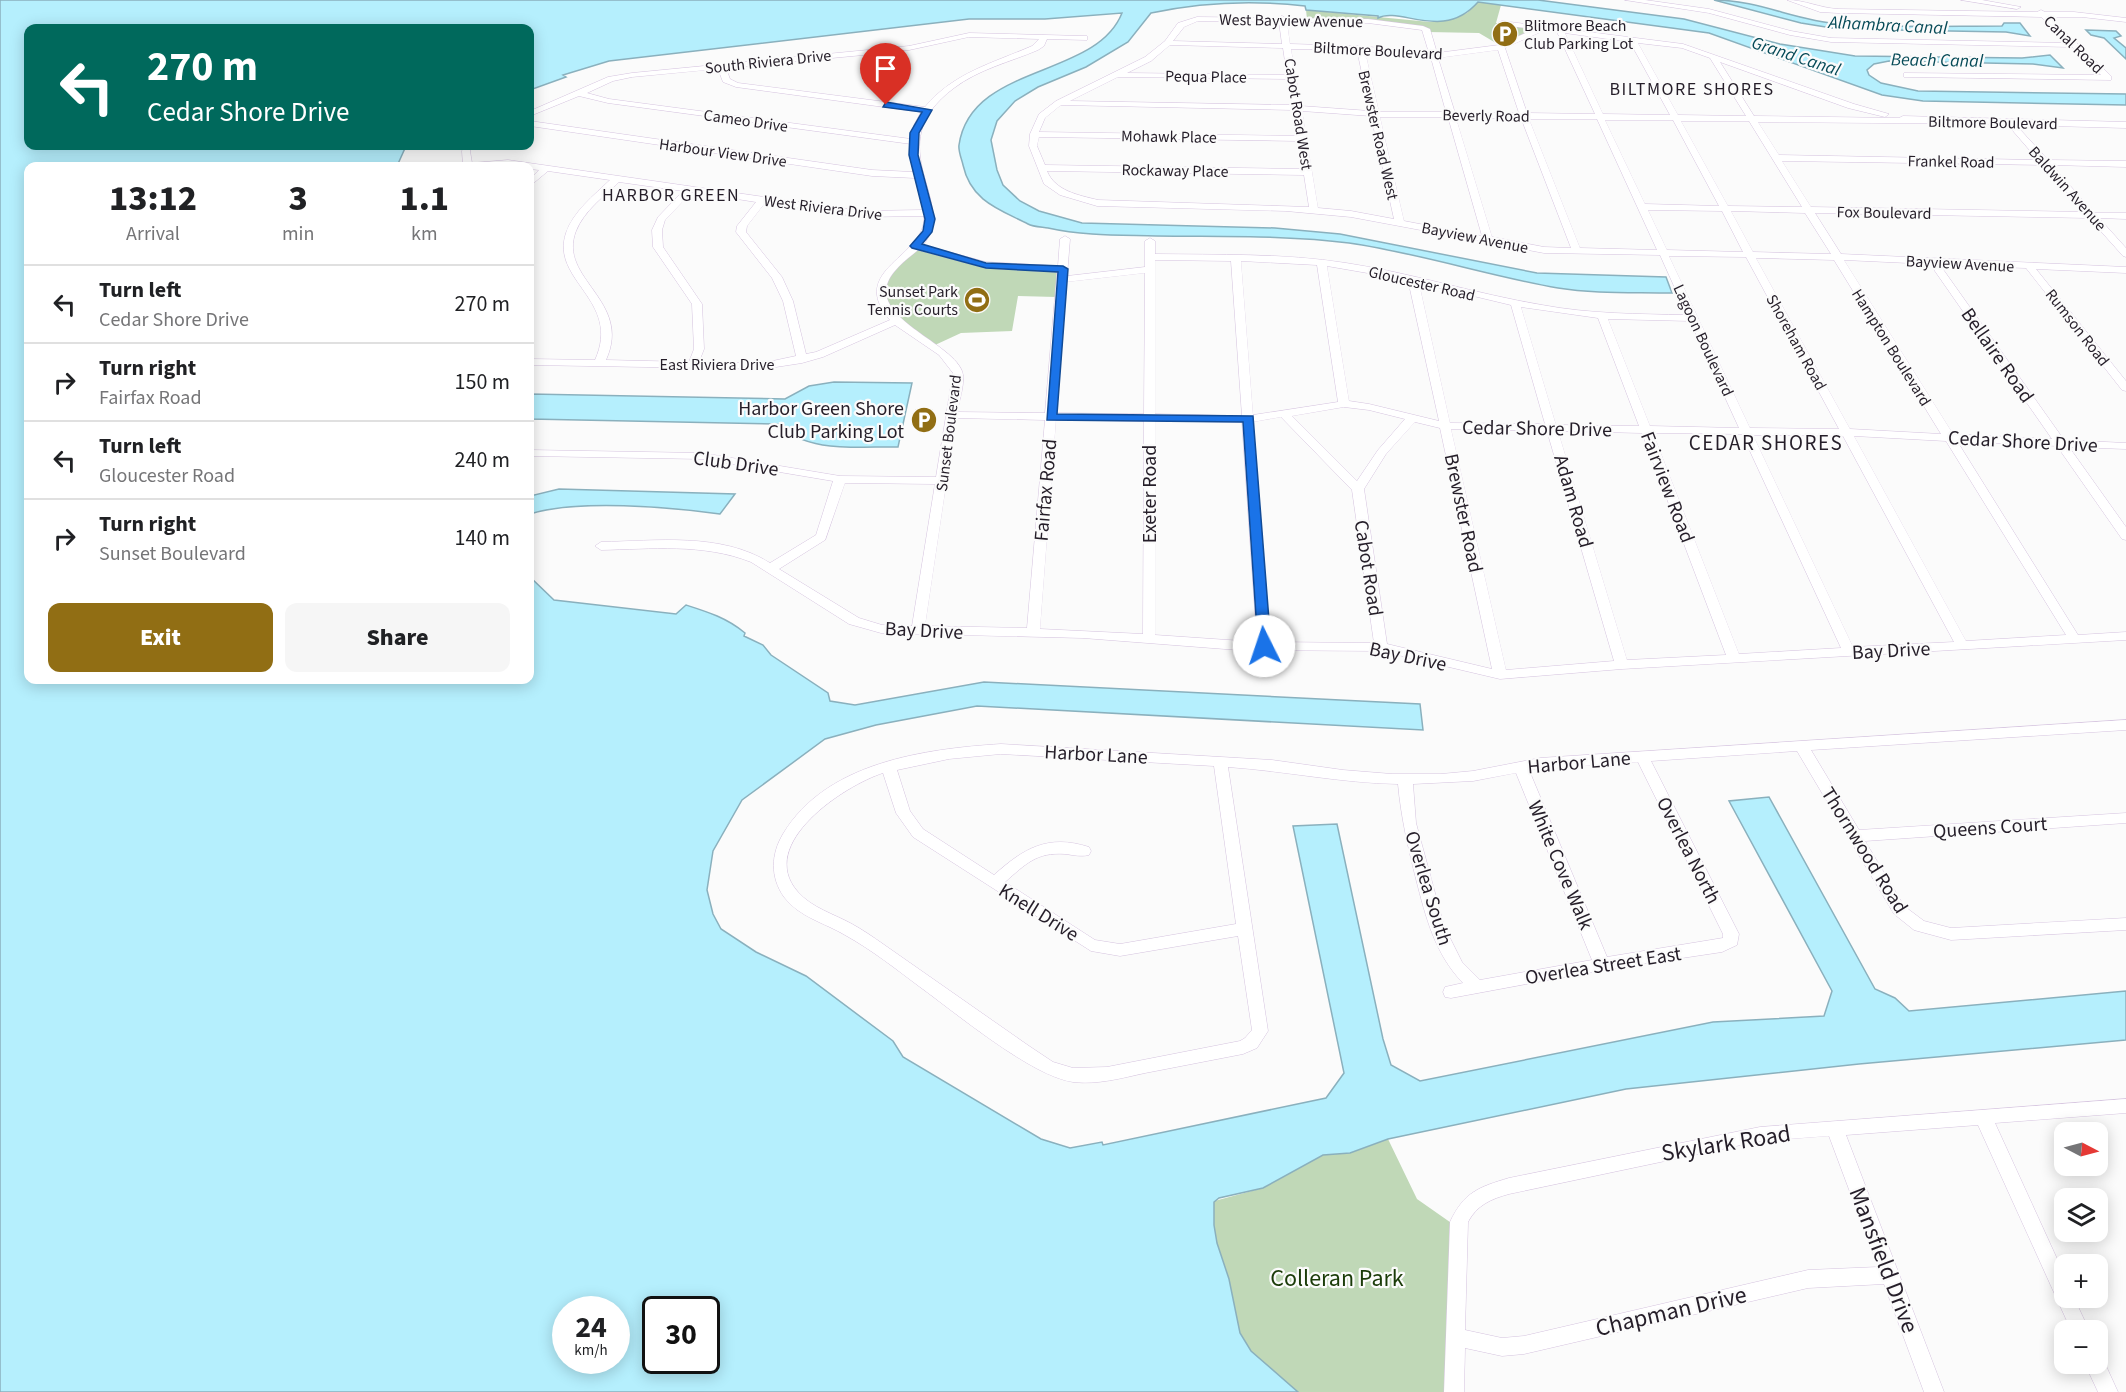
<!DOCTYPE html>
<meta charset="utf-8">
<style>
body{margin:0;font-family:"Source Sans 3",sans-serif;background:#f6f6f6;color:#202124;height:100vh;display:flex;flex-direction:column;font-size:22px;white-space:nowrap}
*{box-sizing:border-box;margin:0}
p{font-size:20px;color:#757577}
.icon{flex:none;width:33px;height:33px;fill:none;stroke:currentColor;stroke-width:2;stroke-linecap:round;stroke-linejoin:round}
.map{position:relative;flex:1;overflow:hidden}
.panel{position:absolute;left:24px;top:162px;width:510px;height:522px;display:flex;flex-direction:column;background:#fff;border-radius:12px;box-shadow:0 3px 15px #0003}
.panel>*{flex:none}
.hud{position:absolute;left:24px;top:24px;width:510px;height:126px;border-radius:12px;box-shadow:0 3px 15px #0003;background:#00695c;color:#fff;overflow:hidden}
.needle{width:39px;rotate:96deg}
.controls{position:absolute;left:2054px;top:1122px;display:grid;gap:12px}
.controls a{display:grid;place-items:center;width:54px;height:54px;border-radius:12px;background:#fff;box-shadow:0 3px 15px #0003;font-size:30px}
.speed{position:absolute;left:552px;top:1296px;display:flex;gap:12px;font-size:30px;font-weight:700;text-align:center}
.speed>*{display:grid;place-content:center;width:78px;height:78px;border-radius:50%;background:#fff;box-shadow:0 3px 15px #0003;line-height:1}
.speed small{font-size:15px;font-weight:400}
.speed .limit{border:3px solid #111;border-radius:9px;background:#fff;color:#111}
.pin{position:absolute;display:grid;place-items:center;width:51px;height:51px;color:#fff;margin:-62px -26px;border-radius:50% 50% 50% 0;rotate:-45deg;box-shadow:0 0 6px #0007}
.pin .icon{rotate:45deg}
.me{position:absolute;width:66px;margin:-33px;rotate:356deg;stroke-linejoin:round;filter:drop-shadow(0 0 4px #0008)}
.turn{display:flex;align-items:center;gap:21px;height:126px;padding:0 24px;font-size:27px}
.turn .icon{width:78px;height:78px;stroke-width:2.5}
.turn b{display:block;font-size:42px;line-height:51px}
.eta{display:flex;justify-content:space-evenly;align-items:center;height:102px;text-align:center}
.eta b{font-size:36px;font-weight:800;line-height:42px}
.action{display:flex;gap:12px;margin-top:auto;padding:12px 24px}
.action a{flex:1;height:69px;border-radius:12px;background:#916e14;color:#fff;font-size:24px;font-weight:800;line-height:69px;text-align:center}
.action a+a{background:#f6f6f6;color:#202124}
ul{padding:0;list-style:none}
li{display:flex;align-items:center;gap:18px;height:78px;padding:0 24px;border-top:2px solid #e0e0e0}
li div{flex:1}
li b{display:block;font-size:22px}
li em{font-style:normal}
.map>svg:first-child{display:block}
.green{fill:#c0d8b7}
.water{fill:#b5effd;stroke:#8ab0bd;stroke-width:1.5;fill-rule:evenodd}
.lines{fill:none;stroke-linecap:round;stroke-linejoin:round}
.minor-casing{stroke:#d5c3df;stroke-width:1}
.minor{fill:#fff;fill-rule:evenodd}
.route{fill:#1a73e8;stroke:#114b97;stroke-width:1.5}
.labels{text-anchor:middle;stroke-width:4.5;stroke-linejoin:round;paint-order:stroke}
.far-street-label{font-size:16px;fill:#251e29;stroke:#fbfbfb}
.far-poi-label{font-size:16px;fill:#251e29;stroke:#fbfbfb;text-anchor:start}
.far-water-label{font-size:18px;font-style:italic;fill:#064a57;stroke:#fbfbfb}
.far-neighbourhood-label{font-size:18px;letter-spacing:1.5px;fill:#251e29;stroke:#fbfbfb}
.street-label{font-size:20px;fill:#251e29;stroke:#fbfbfb}
.poi-label{font-size:20px;fill:#251e29;stroke:#fbfbfb;text-anchor:end}
.neighbourhood-label{font-size:21px;letter-spacing:1.5px;fill:#251e29;stroke:#fbfbfb}
.near-street-label{font-size:24px;fill:#251e29;stroke:#fbfbfb}
.near-park-label{font-size:24px;fill:#1a3b08;stroke:#fbfbfb}
</style>
<div class="map">
<svg width="2126" height="1392" viewBox="0 0 2126 1392">
<rect width="100%" height="100%" fill="#fbfbfb"/>
<!-- green -->
<g class="green">
<polygon points="1478,2 1501,5 1496,23 1543,27 1501,46 1479,33 1428,32 1426,28 1368,21 1307,19 1306,10 1430,22 1457,17 1467,13"/>
<path d="M916 248 987 268 1056 271 1058 273 1056 297 1018 296 1012 331 961 333 935 345C911 328 871 307 892 272 898 263 908 255 916 248Z"/>
<polygon points="1388,1139 1417,1199 1457,1227 1452,1392 1292,1392 1236,1354 1207,1203 1263,1188 1323,1155 1350,1153"/>
</g>
<!-- water -->
<g class="water">
<path d="M0 0H1538L1684 19 1780 44 1855 56 2022 58 2050 55 2063 68 2033 64 1889 61 1874 64 1867 70 1869 75 1881 83 1918 91 2126 94V105L1923 101 1882 95 1709 33 1478 2C1443 42 1400 6 1378 18V16L1306 10 1305 6C1253 0 1203 2 1151 13L1128 42 1086 67 1038 87 1015 101 997 121 991 140 997 170 1003 185 1020 201 1039 211 1082 223 1275 228 1340 234 1537 273 1666 277 1672 293C1635 292 1595 294 1558 288 1489 276 1419 253 1349 243 1286 235 1220 237 1156 236 1119 235 1084 236 1048 228 1042 227 1033 227 1028 224 1001 210 971 202 963 165 962 160 958 151 959 145 971 63 1096 79 1122 13L1045 19H969L609 61 563 75 566 77 530 90V28H28V146H406L397 166H28V680H530V577L554 600 676 614 686 605C708 612 727 618 745 633L744 636 763 645 771 655 828 693 830 701 855 705 984 682 1420 704 1423 730 977 706 876 725 825 739 742 800 713 851 707 890 713 914 721 929 756 952 806 976 893 1041 903 1057 1041 1139 1070 1148 1102 1142 1103 1145 1326 1098 1344 1073 1293 826 1337 824 1383 1039 1391 1065 1420 1081 1713 1022 1824 1016 1832 991 1729 801 1769 797 1875 989 1895 998 1909 1011 2126 991V1040L1859 1064 1626 1089 1388 1139 1350 1153 1323 1155 1263 1188 1219 1198 1214 1202V1225L1217 1243 1229 1279 1240 1333 1251 1351 1298 1392H0ZM566 1310H616V1360H566ZM656 1310H706V1360H656Z"/>
<path d="M1714 0C1759 0 1796 21 1840 24 1893 28 1948 26 2002 26L2004 23H2020L2030 36 2006 32 1838 29 1801 23Z"/>
<polygon points="2086,30 2116,31 2121,36 2114,38 2126,48 2126,59 2104,38 2091,35"/>
<path d="M834 382 912 383 898 447C860 446 807 454 778 424L530 419V394L785 399 809 386Z"/>
<path d="M559 489 735 494 720 514C669 507 578 499 530 514V496Z"/>
</g>
<g class="lines">
<!-- minor casing -->
<g class="minor-casing">
<g id="minor">
<path d="M1625 0H1645L1709 9 1791 31 1831 38 2068 43 2041 17 1838 13 1820 12 1787 0C1805 0 1820 8 1838 9L2037 12 2041 10 2045 12H2074L2126 18V22L2082 17H2050L2111 76V80L1907 77H1904V73L2101 75 2072 47 1831 42 1790 35 1709 13Z"/>
<polygon points="1961,0 1982,0 2021,7 2017,9"/>
<path d="M1282 16 1286 18 1368 19 1423 26 1430 29 1437 53 1499 45 1534 29 1499 25 1498 23 1502 21 1683 44 1854 104 1889 114 1885 117 1848 108 1720 62 1754 116 1899 118 1903 116 2126 122V128L2016 125 2048 160 2126 161V167L2052 165 2094 213H2126V219L2099 218 2126 248V257L2123 256 2089 218 1815 213 1841 254 2126 267V273L2036 269 2126 381V391L2122 390 2026 268 1940 265 2064 440 2126 443V449L2069 447 2126 527V540L2122 539 2057 446 1957 441 2078 635 2126 632V640L1622 669 1500 679 1381 651 1238 650 1083 638 881 633 849 624 751 562C703 543 651 549 601 550L595 546 601 542C656 541 721 532 770 563L816 535 833 481 702 459 530 456V450L702 453 840 476 936 477 953 373 939 355 895 325 823 357 802 363 763 369 530 365V359L595 360C622 300 550 281 566 233 573 212 594 195 610 180L548 171 530 186V179L539 170 530 169V166H463L462 151 464 146H472L470 151 472 163 508 160 861 211 923 210 915 178 872 176 530 126V121L872 170 913 172 911 144 608 103 579 96 530 116V111L608 77 632 73 909 46 969 33 1084 36H1087V40L1047 39 1044 46 1038 50C1010 62 979 69 954 88 876 146 960 202 923 245L986 262 1058 266 1060 239 1065 236 1070 239 1067 276 1145 267V241L1150 238 1155 241V254C1218 255 1283 253 1346 263 1412 273 1476 294 1542 305 1590 314 1638 314 1687 315L1660 255 1544 253 1351 217 1286 211 1097 206 1060 195 1044 184 1029 146 1030 134 1039 114 1056 101 1145 57 1165 41 1178 23 1197 17 1278 18ZM1198 21 1279 22 1282 44 1173 41 1184 27ZM1287 22 1368 23 1422 30 1429 53 1360 46 1290 44ZM1543 31 1557 32 1595 114 1527 113 1505 48ZM1565 33 1630 42 1670 115 1603 114ZM969 37 1039 39 1032 46C993 63 953 73 925 107L738 83 730 79 726 68 874 54 876 63 872 69 876 71 884 63 881 53 909 50ZM1638 43 1682 48 1710 58 1746 116 1678 115ZM1170 45 1283 48 1287 75 1127 73 1151 61ZM1291 49 1357 50 1370 111 1301 106ZM1498 50 1519 113H1455L1438 58ZM1365 51 1431 58 1446 112H1379ZM718 69 723 82 736 87 921 112 914 125 911 139 609 99 587 93 613 81 632 77ZM1118 77 1288 79 1292 105 1070 101ZM1061 105 1293 110 1297 136 1039 132 1045 118ZM1302 111 1371 116 1394 219 1351 211 1318 208ZM1380 117H1448L1482 236 1404 221ZM1456 118H1521L1571 248 1544 247 1492 237ZM1529 119H1597L1657 250 1580 248ZM1605 120H1673L1719 206 1645 204ZM1681 121H1749L1802 207 1728 206ZM1758 122 2007 124 2038 160 1779 155ZM1039 137 1298 141 1303 169 1045 165 1037 146ZM1782 161 2043 165 2084 212 1811 207ZM1047 171 1304 175 1309 207 1098 200C1078 195 1055 191 1047 171ZM619 182 683 191 658 217 652 230 653 247 692 304 694 349 689 362 606 360C633 300 557 279 576 231 584 211 604 196 619 182ZM692 192 756 202 737 226 736 232 772 278 783 301 796 356 763 363 699 362 704 349 702 304 663 247 662 230 665 220ZM765 203 861 217 924 216C927 257 846 269 890 320L816 352 806 354 793 301 782 277 746 232 747 226ZM1648 210 1722 211 1743 252 1667 250ZM1731 211 1805 213 1831 254 1753 252ZM918 250 986 268 1057 272 1045 413 957 412C959 401 966 381 962 371 950 340 859 315 894 272 901 263 910 257 918 250ZM1669 256 1746 257 1839 429 1750 428ZM1756 258 1834 260 1941 434 1850 429ZM1155 260 1231 261 1242 416 1155 414ZM1844 260 1930 264 2052 439 1953 434ZM1241 261 1317 265 1338 402 1253 415ZM1327 266 1408 280 1439 421 1369 404 1349 401ZM1145 273 1144 414 1056 413 1066 282ZM1419 283 1511 305 1545 424 1450 423ZM1521 307 1598 318 1639 426 1556 425ZM1608 319 1690 321 1739 428 1650 426ZM1344 407 1369 410 1405 419 1378 450 1357 481 1292 416ZM1281 417 1352 490 1374 643 1270 642 1253 422ZM956 418 1045 420 1027 628 925 626ZM1056 420 1144 421 1143 634 1040 629ZM1155 421 1242 422 1257 642 1155 635ZM1415 422 1440 428 1492 669 1387 644 1364 489 1386 454ZM1451 429 1547 431 1614 661 1506 670ZM1558 431 1642 433 1726 655 1627 660ZM1653 433 1742 434 1841 648 1739 654ZM1753 435 1843 436 1954 642 1853 647ZM1854 436 1946 441 2066 635 1966 641ZM845 483 935 484 912 626 882 625 859 618 779 569 825 540Z"/>
<path d="M2126 720V730L1811 750 1859 830 2126 813V823L1865 841 1904 906 1924 921 1951 928 2126 918V930L1951 940 1914 930 1894 914 1797 751 1651 761 1739 934 1737 945 1722 952 1602 970 1451 998 1445 997 1443 992 1445 987 1463 983C1435 954 1426 918 1416 879 1408 847 1401 817 1398 784 1341 783 1285 771 1228 767L1268 1031 1257 1048 1243 1054C1210 1060 1178 1067 1145 1073 1122 1078 1097 1085 1073 1082 1031 1076 956 1013 920 987 896 969 872 950 845 935 825 923 799 917 784 897 770 877 771 854 783 834 826 762 925 749 1001 744L1272 760 1343 770 1392 774H1441L1473 771 1540 758ZM1001 754 1214 766 1236 924 1120 944 1095 940 1005 882C1026 864 1036 852 1065 854 1073 855 1081 857 1089 855L1091 851 1089 847C1048 834 1024 848 994 875L923 829 910 811 897 770 949 759ZM1638 762 1723 934V938L1607 957 1529 770ZM883 773 896 813 913 837 1091 951 1120 956 1238 936 1252 1030 1245 1038 1240 1041 1107 1067 1073 1068 1053 1062 1029 1046 883 944C873 937 863 930 852 924 834 914 812 908 798 892 755 844 845 785 883 773ZM1516 773 1592 960 1480 980 1462 962 1444 926 1416 823 1413 784 1473 781Z"/>
<path d="M2126 1099V1113L1995 1123 2064 1274V1298H2074L2089 1330H2071L1978 1125 1846 1135 1944 1392H1924L1884 1284 1808 1288 1524 1354 1502 1356 1465 1348 1464 1392H1444L1450 1222C1464 1192 1479 1187 1509 1178L1760 1127ZM1829 1136 1878 1267 1808 1270 1524 1336 1502 1338 1465 1330 1468 1222C1477 1205 1491 1199 1509 1194L1760 1141Z"/>
<polygon points="2097,1356 2102,1357 2118,1392 2098,1392 2085,1364 2097,1364"/>
</g>
</g>
<!-- minor -->
<use href="#minor" class="minor"/>
</g>
<!-- route -->
<polygon class="route" points="886,102 932,110 919,133 918,155 935,219 932,232 922,244 986,263 1063,266 1068,269 1057,414 1253,416 1271,646 1269,649 1260,649 1258,646 1243,422 1047,420 1058,272 986,268 912,248 910,246 923,231 925,219 909,155 910,133 922,112 883,107"/>
<!-- icons -->
<defs>
<g id="parking-disc" transform="scale(1.35)"><circle r="9.5" fill="#916e14" stroke="#fbfbfb"/><path d="M-3.5-5.5H1a3.5 3.5 0 0 1 0 7H-1V5.5H-3.5ZM-1-3.4V-.6H.8a1.4 1.4 0 0 0 0-2.8Z" fill="#fff"/></g>
<g id="stadium-disc" transform="scale(1.35)"><circle r="9.5" fill="#916e14" stroke="#fbfbfb"/><path d="M0-5a6.5 5 0 1 0 0 10a6.5 5 0 1 0 0-10ZM-3.5-1.8h7v3.6h-7Z" fill="#fff"/></g>
</defs>
<g fill-rule="evenodd">
<use href="#parking-disc" x="1505" y="34"/>
<use href="#stadium-disc" x="977" y="300"/>
<use href="#parking-disc" x="924" y="420"/>
</g>
<g class="labels">
<!-- far-street labels -->
<g class="far-street-label">
<text transform="translate(1291 20) rotate(1)" y="6">West Bayview Avenue</text>
<text transform="translate(2074 44) rotate(44)" y="6">Canal Road</text>
<text transform="translate(1378 50) rotate(3)" y="6">Biltmore Boulevard</text>
<text transform="translate(768 61) rotate(-6)" y="6">South Riviera Drive</text>
<text transform="translate(1206 76) rotate(1)" y="6">Pequa Place</text>
<text transform="translate(1299 114) rotate(81)" y="6">Cabot Road West</text>
<text transform="translate(1486 115) rotate(1)" y="6">Beverly Road</text>
<text transform="translate(746 120) rotate(8)" y="6">Cameo Drive</text>
<text transform="translate(1993 122) rotate(1)" y="6">Biltmore Boulevard</text>
<text transform="translate(1379 135) rotate(77)" y="6">Brewster Road West</text>
<text transform="translate(1169 136) rotate(1)" y="6">Mohawk Place</text>
<text transform="translate(723 152) rotate(8)" y="6">Harbour View Drive</text>
<text transform="translate(1951 161) rotate(1)" y="6">Frankel Road</text>
<text transform="translate(1175 170) rotate(1)" y="6">Rockaway Place</text>
<text transform="translate(2068 188) rotate(48)" y="6">Baldwin Avenue</text>
<text transform="translate(823 207) rotate(7)" y="6">West Riviera Drive</text>
<text transform="translate(1884 212) rotate(1)" y="6">Fox Boulevard</text>
<text transform="translate(1475 237) rotate(11)" y="6">Bayview Avenue</text>
<text transform="translate(1960 263) rotate(3)" y="6">Bayview Avenue</text>
<text transform="translate(1422 283) rotate(13)" y="6">Gloucester Road</text>
<text transform="translate(2078 327) rotate(52)" y="6">Rumson Road</text>
<text transform="translate(1704 340) rotate(65)" y="6">Lagoon Boulevard</text>
<text transform="translate(1797 342) rotate(61)" y="6">Shoreham Road</text>
<text transform="translate(1892 347) rotate(58)" y="6">Hampton Boulevard</text>
<text x="717" y="370">East Riviera Drive</text>
<text transform="translate(948 433) rotate(-83)" y="6">Sunset Boulevard</text>
</g>
<!-- far-poi labels -->
<g class="far-poi-label">
<text x="1524" y="31">Blitmore Beach<tspan x="1524" dy="18">Club Parking Lot</tspan></text>
<text x="958" y="297" text-anchor="end">Sunset Park<tspan x="958" dy="18">Tennis Courts</tspan></text>
</g>
<!-- far-water labels -->
<g class="far-water-label">
<text transform="translate(1888 25) rotate(3)" y="6">Alhambra Canal</text>
<text transform="translate(1796 56) rotate(18)" y="6">Grand Canal</text>
<text transform="translate(1937 60) rotate(1)" y="6">Beach Canal</text>
</g>
<!-- far-neighbourhood labels -->
<g class="far-neighbourhood-label">
<text x="1692" y="95">BILTMORE SHORES</text>
<text x="671" y="201">HARBOR GREEN</text>
</g>
<!-- street labels -->
<g class="street-label">
<text transform="translate(1998 355) rotate(55)" y="7">Bellaire Road</text>
<text transform="translate(1537 428) rotate(1)" y="7">Cedar Shore Drive</text>
<text transform="translate(2023 441) rotate(3)" y="7">Cedar Shore Drive</text>
<text transform="translate(736 463) rotate(8)" y="7">Club Drive</text>
<text transform="translate(1668 487) rotate(69)" y="7">Fairview Road</text>
<text transform="translate(1045 490) rotate(-85)" y="7">Fairfax Road</text>
<text transform="translate(1149 494) rotate(-90)" y="7">Exeter Road</text>
<text transform="translate(1574 501) rotate(74)" y="7">Adam Road</text>
<text transform="translate(1464 513) rotate(78)" y="7">Brewster Road</text>
<text transform="translate(1369 568) rotate(81)" y="7">Cabot Road</text>
<text transform="translate(924 630) rotate(3)" y="7">Bay Drive</text>
<text transform="translate(1891 650) rotate(-3)" y="7">Bay Drive</text>
<text transform="translate(1408 656) rotate(12)" y="7">Bay Drive</text>
<text transform="translate(1096 754) rotate(3)" y="7">Harbor Lane</text>
<text transform="translate(1579 762) rotate(-5)" y="7">Harbor Lane</text>
<text transform="translate(1990 827) rotate(-4)" y="7">Queens Court</text>
<text transform="translate(1689 850) rotate(63)" y="7">Overlea North</text>
<text transform="translate(1865 850) rotate(58)" y="7">Thornwood Road</text>
<text transform="translate(1561 865) rotate(67)" y="7">White Cove Walk</text>
<text transform="translate(1429 888) rotate(73)" y="7">Overlea South</text>
<text transform="translate(1039 912) rotate(32)" y="7">Knell Drive</text>
<text transform="translate(1603 965) rotate(-9)" y="7">Overlea Street East</text>
</g>
<!-- poi labels -->
<g class="poi-label">
<text x="904" y="415">Harbor Green Shore<tspan x="904" dy="23">Club Parking Lot</tspan></text>
</g>
<!-- neighbourhood labels -->
<g class="neighbourhood-label">
<text x="1766" y="450">CEDAR SHORES</text>
</g>
<!-- near-street labels -->
<g class="near-street-label">
<text transform="translate(1726 1143) rotate(-9)" y="8">Skylark Road</text>
<text transform="translate(1884 1260) rotate(69)" y="8">Mansfield Drive</text>
<text transform="translate(1671 1311) rotate(-13)" y="8">Chapman Drive</text>
</g>
<!-- near-park labels -->
<g class="near-park-label">
<text x="1337" y="1286">Colleran Park</text>
</g>
</g>
</svg>
<div class="controls">
<a><svg class="needle" viewBox="-14 -14 28 28"><path d="M0-13l5 13h-10z" fill="#e53935"/><path d="M0 13l5-13h-10z" fill="#757577"/></svg></a>
<a><svg class="icon" aria-label="layers" viewBox="0 0 24 24"><path d="M12 4l9 5-9 5-9-5zM3 14l9 5 9-5"/></svg></a>
<a>+</a>
<a>−</a>
</div>
<div class="speed"><div>24<small>km/h</small></div><div class="limit">30</div></div>
<div class="pin" style="left:886px;top:105px;background:#d93025"><svg class="icon" aria-label="arrive" viewBox="0 0 24 24"><path d="M6 21V4h12l-3 4 3 4H6"/></svg></div>
<svg class="me" style="left:1264px;top:646px" viewBox="-20 -20 40 40"><circle r="19" fill="#fff"/><path d="M0-13L10 11 0 6-10 11z" fill="#1a73e8"/></svg>
<div class="hud">
<div class="turn"><svg class="icon" aria-label="left" viewBox="0 0 24 24"><path d="M17 20v-9H6M10 6l-5 5 5 5"/></svg><div><b>270 m</b>Cedar Shore Drive</div></div>
</div>
<section class="panel">
<div class="eta">
<div><b>13:12</b><p>Arrival</p></div>
<div><b>3</b><p>min</p></div>
<div><b>1.1</b><p>km</p></div>
</div>
<ul>
<li><svg class="icon" aria-label="left" viewBox="0 0 24 24"><path d="M17 20v-9H6M10 6l-5 5 5 5"/></svg><div><b>Turn left</b><p>Cedar Shore Drive</p></div><em>270 m</em></li>
<li><svg class="icon" aria-label="right" viewBox="0 0 24 24"><path d="M7 20v-9h11M14 6l5 5-5 5"/></svg><div><b>Turn right</b><p>Fairfax Road</p></div><em>150 m</em></li>
<li><svg class="icon" aria-label="left" viewBox="0 0 24 24"><path d="M17 20v-9H6M10 6l-5 5 5 5"/></svg><div><b>Turn left</b><p>Gloucester Road</p></div><em>240 m</em></li>
<li><svg class="icon" aria-label="right" viewBox="0 0 24 24"><path d="M7 20v-9h11M14 6l5 5-5 5"/></svg><div><b>Turn right</b><p>Sunset Boulevard</p></div><em>140 m</em></li>
</ul>
<div class="action"><a>Exit</a><a>Share</a></div>
</section>
</div>
